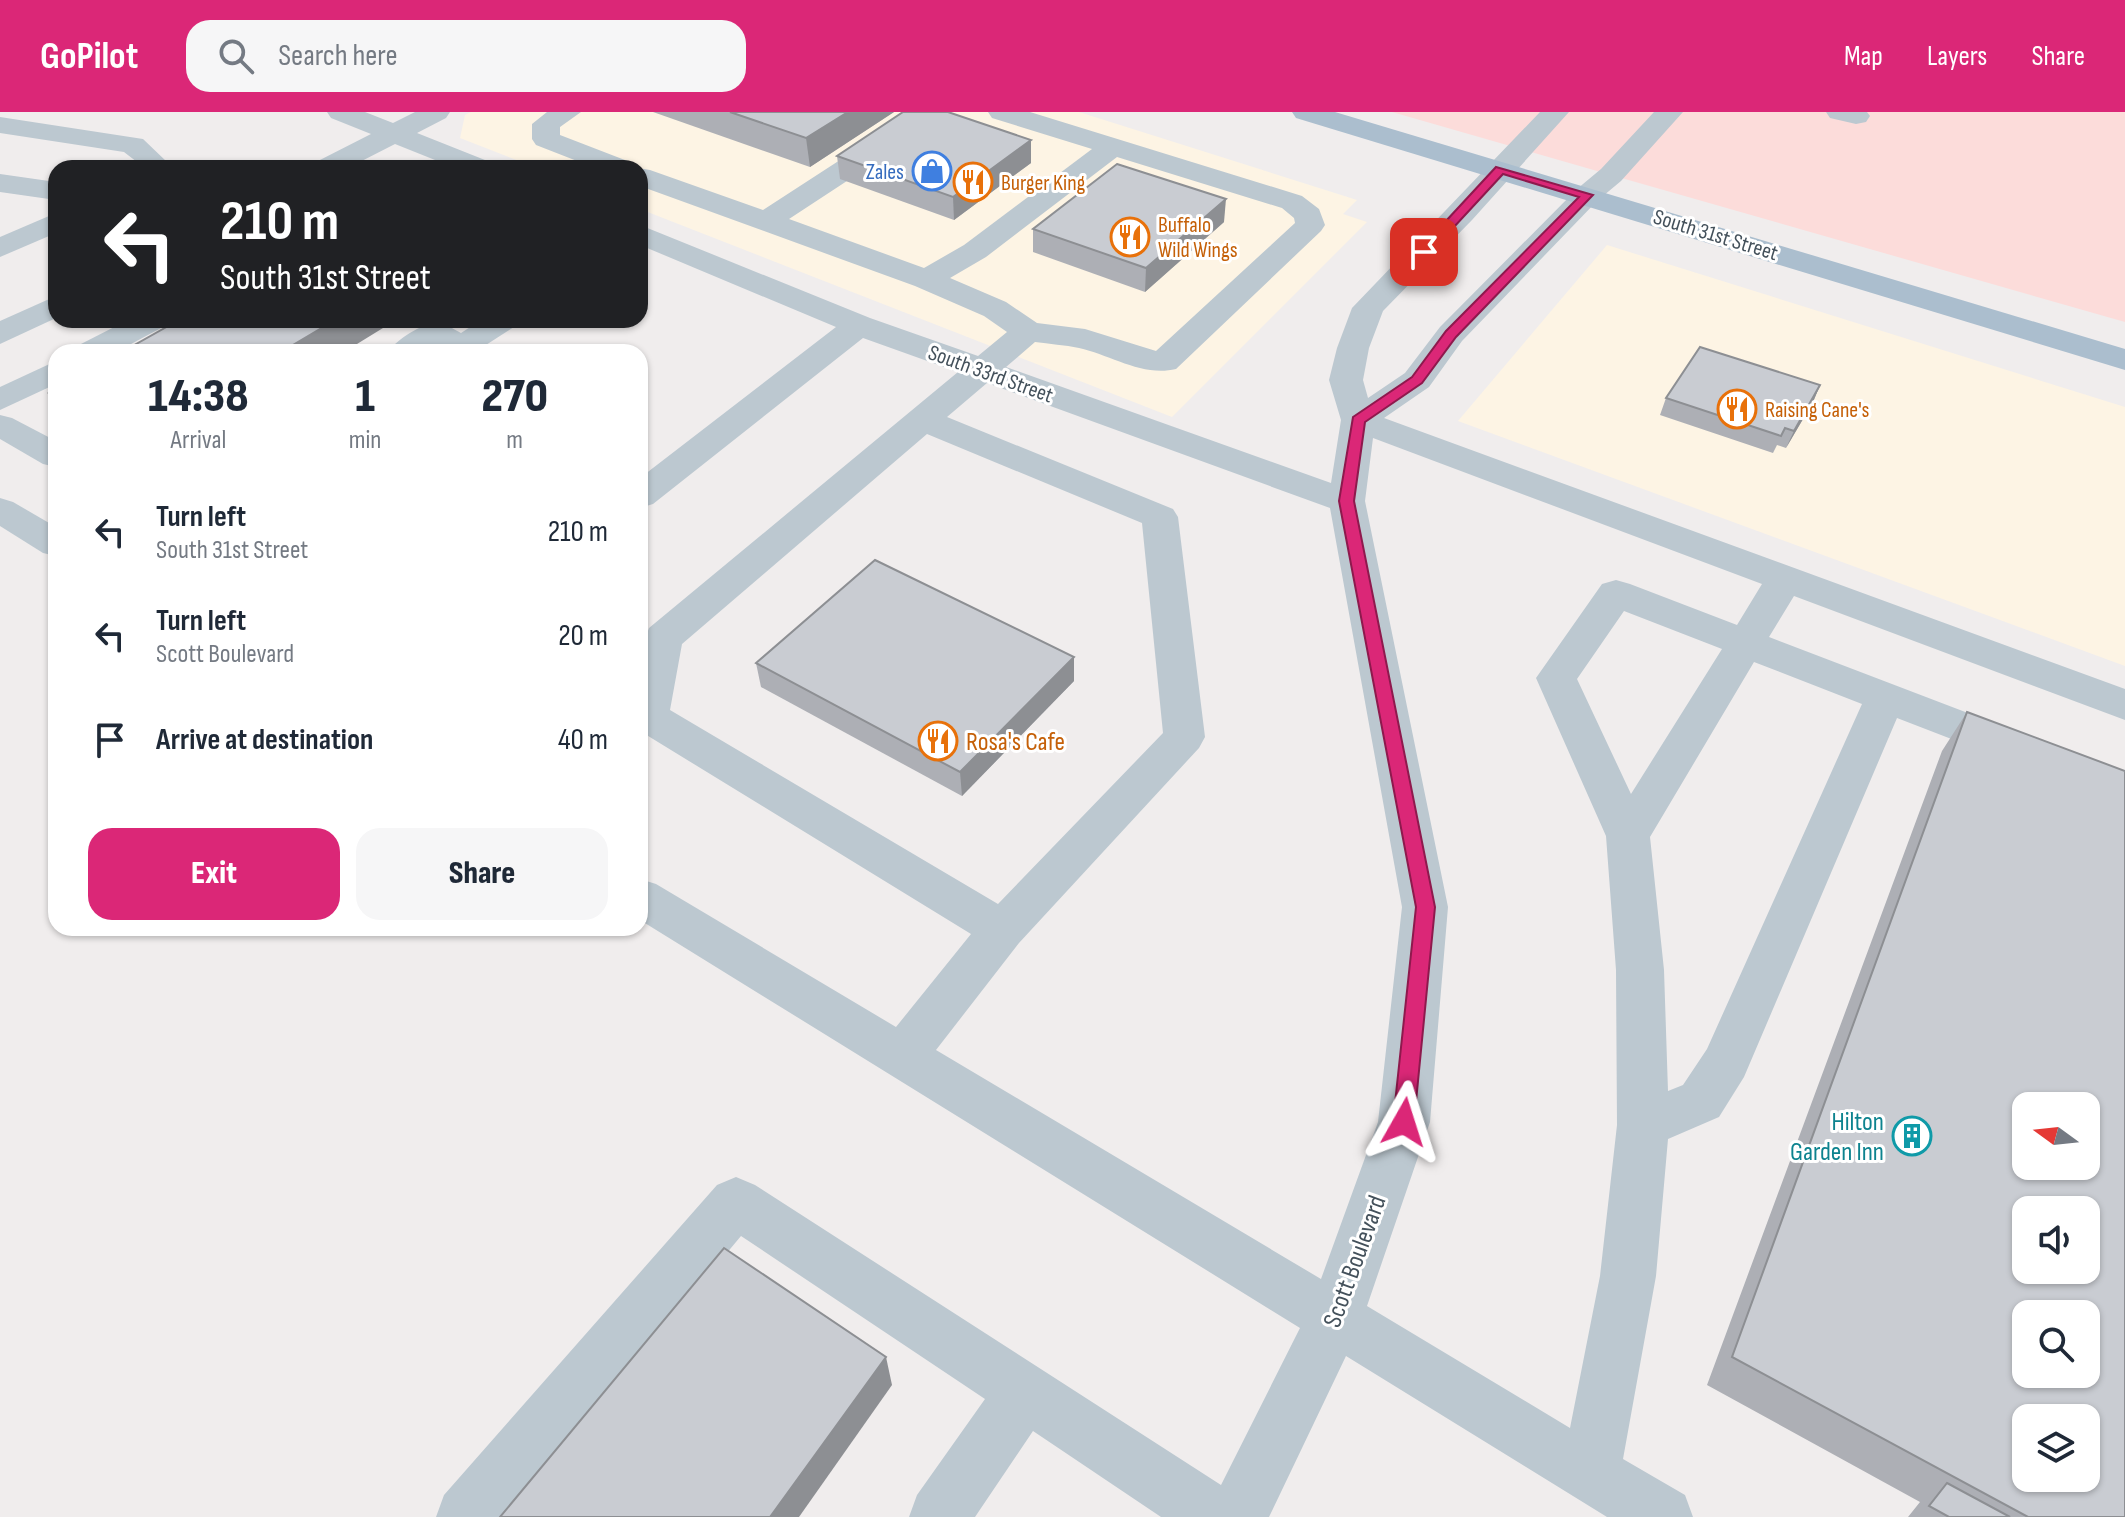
<!DOCTYPE html>
<style>
body{margin:0;font-family:"Sofia Sans Condensed",sans-serif;background:#f6f6f7;color:#1f2937;height:100vh;display:flex;flex-direction:column;font-size:30px;white-space:nowrap}
*{box-sizing:border-box;margin:0}
p{font-size:26px;color:#747a83}
.icon{flex:none;width:44px;height:44px;fill:none;stroke:currentColor;stroke-width:2;stroke-linecap:round;stroke-linejoin:round}
.map{position:relative;flex:1;overflow:hidden}
.side{position:absolute;left:48px;top:232px;width:600px;height:592px;display:flex;flex-direction:column;background:#fff;border-radius:24px;box-shadow:0 2px 6px #0004}
.side>*{flex:none}
.top-card{position:absolute;left:48px;top:48px;width:600px;height:168px;border-radius:24px;box-shadow:0 2px 6px #0004;background:#202124;color:#fff;overflow:hidden}
.needle{width:52px;rotate:285deg}
.tools{position:absolute;left:2012px;top:980px;display:grid;gap:16px}
.tools a{display:grid;place-items:center;width:88px;height:88px;border-radius:16px;background:#fff;box-shadow:0 2px 6px #0004;font-size:40px}
.pin{position:absolute;display:grid;place-items:center;width:68px;height:68px;color:#fff;margin:-34px;border-radius:16px;box-shadow:0 4px 12px #0006}
.me{position:absolute;width:88px;margin:-44px;rotate:6deg;stroke-linejoin:round;filter:drop-shadow(0 0 6px #0008)}
.turn{display:flex;align-items:center;gap:28px;height:168px;padding:0 40px;font-size:36px}
.turn .icon{width:104px;height:104px;stroke-width:2.5}
.turn b{display:block;font-size:56px;line-height:68px}
.eta{display:flex;justify-content:space-evenly;align-items:center;height:136px;text-align:center}
.eta b{font-size:48px;font-weight:800;line-height:56px}
.primary-button{display:flex;gap:16px;margin-top:auto;padding:16px 40px}
.primary-button a{flex:1;height:92px;border-radius:24px;background:#db2777;color:#fff;font-size:32px;font-weight:800;line-height:92px;text-align:center}
.primary-button a+a{background:#f6f6f7;color:#1f2937}
ul{padding:0;list-style:none}
li{display:flex;align-items:center;gap:24px;height:104px;padding:0 40px}
li div{flex:1}
li b{display:block;font-size:30px}
li em{font-style:normal}
header{display:flex;align-items:center;gap:48px;box-sizing:border-box;height:112px;padding:0 40px;background:#db2777;color:#fff}
header strong{font-size:38px}
nav{display:flex;gap:44px;margin-inline-start:auto;font-size:28px}
.search{width:560px;height:72px;background:#f6f6f7;display:flex;align-items:center;gap:20px;box-sizing:border-box;padding:0 28px;border-radius:24px;color:#747a83;font-size:30px}
.map>svg:first-child{display:block}
.commercial{fill:#fdf4e4}
.medical{fill:#fcdcda}
.lines{fill:none;stroke-linecap:round;stroke-linejoin:round}
.minor{fill:#bcc8d0;fill-rule:evenodd}
.major{fill:#abbece;fill-rule:evenodd}
.wall{fill:#adafb5}
.shaded-wall{fill:#8d8f93}
.building{fill:#c9ccd2;stroke:#8d8f93;stroke-width:2;fill-rule:evenodd}
.route{fill:#db2777;stroke:#8e194d;stroke-width:2}
.labels{text-anchor:middle;stroke-width:6;stroke-linejoin:round;paint-order:stroke}
.far-shop-label{font-size:22px;fill:#366cbe;stroke:#fff;text-anchor:end}
.far-food-label{font-size:22px;fill:#c56008;stroke:#fff;text-anchor:start}
.far-street-label{font-size:22px;fill:#44515b;stroke:#fff}
.food-label{font-size:26px;fill:#c56008;stroke:#fff;text-anchor:start}
.culture-label{font-size:26px;fill:#0d838f;stroke:#fff;text-anchor:end}
.street-label{font-size:26px;fill:#44515b;stroke:#fff}
</style>
<header>
<strong>GoPilot</strong>
<div class="search"><svg class="icon" aria-label="search" viewBox="0 0 24 24"><circle cx="10" cy="10" r="6"/><path d="M15 15l6 6"/></svg>Search here</div>
<nav><a>Map</a><a>Layers</a><a>Share</a></nav>
</header>
<div class="map">
<svg width="2125" height="1405" viewBox="0 0 2125 1405">
<rect width="100%" height="100%" fill="#f0eded"/>
<!-- commercial -->
<g class="commercial">
<polygon points="471,0 1079,0 1357,88 1343,102 1367,110 1172,305 640,97 640,56 537,56 460,26 465,3"/>
<polygon points="1607,133 2125,295 2125,554 1458,309"/>
</g>
<!-- medical -->
<polygon class="medical" points="1392,0 2125,0 2125,210 1611,63"/>
<g class="lines">
<!-- minor -->
<g class="minor">
<polygon points="327,0 365,0 393,11 415,0 450,0 446,6 417,21 490,50 494,56 455,56 395,32 348,56 312,56 316,50 371,22 331,6"/>
<polygon points="547,0 581,0 560,15 560,23 630,50 634,56 595,56 536,33 532,27 532,12"/>
<path d="M914 0H947L943 6 789 107 924 156 964 133 1092 37 992 6 988 0H1030L1302 84 1319 97 1325 113 1321 119 1176 257C1142 265 1111 243 1079 236 1065 233 1049 232 1035 230L1006 255 1331 371 1341 308 1329 268 1337 236 1352 196 1540 0H1569L1472 108 1383 199 1369 236 1363 268 1368 286 1405 261 1440 215 1577 77 1601 57 1654 0H1683L1621 69 1597 89 1462 229 1429 275 1384 306 2125 577V608L1794 484 1769 525 2125 661V694L1897 606 1744 965 1719 1005 1668 1027 1656 1164 1623 1347 1685 1383 1693 1405H1607L1346 1244 1269 1405H1161L1033 1319 975 1405H909L917 1383 985 1287 741 1124 506 1405H436L444 1383 717 1073 736 1065 755 1073 1221 1373 1300 1216 640 808V767L656 772 896 915 971 822 640 619V541L649 516 958 260 863 226 653 392 640 396V366L836 215 640 133V113L870 206 978 244 1007 220 984 204 915 174 640 74V56H638L650 58 763 98ZM1117 45 1282 96 1294 106 1295 111 1156 239 1085 217 1037 211 1006 190 950 166 986 145ZM987 271 1330 396 1402 795 1378 1010 1321 1167 936 938 1019 831 1199 636 1205 625 1178 405 1173 397 947 305ZM927 322 1142 411 1163 621 998 792 670 598 682 532ZM1373 326 1762 472 1737 513 1630 472 1616 468 1602 472 1536 566 1606 724 1616 858 1617 1013 1600 1164 1570 1316 1367 1194 1430 1010 1448 795 1365 389ZM1624 499 1722 537 1631 682 1577 567ZM1754 550 1862 592 1707 937 1683 973 1668 979 1664 858 1650 725Z"/>
<polygon points="1826,0 1867,0 1870,4 1866,10 1856,12 1830,6"/>
<polygon points="0,5 143,27 167,50 163,56 133,56 137,50 124,40 0,21"/>
<polygon points="0,62 56,70 56,88 0,80"/>
<polygon points="56,101 56,121 0,145 0,125"/>
<polygon points="56,184 56,206 0,232 0,209"/>
<polygon points="128,208 168,208 163,215 116,240 75,240 79,233"/>
<path d="M481 208H519L514 215 475 240H437L440 235 437 234 427 240H388C396 228 422 211 437 211 445 212 454 217 461 221Z"/>
<polygon points="56,249 56,272 0,298 0,275"/>
<polygon points="0,303 12,306 56,329 56,355 43,352 0,327"/>
<polygon points="0,386 13,390 56,415 56,444 43,441 0,414"/>
</g>
<!-- major -->
<polygon class="major" points="1292,0 1335,0 2125,237 2125,258 1296,6"/>
</g>
<!-- wall -->
<g class="wall">
<polygon points="653,0 894,0 810,55"/>
<polygon points="837,44 1031,51 954,108 840,67"/>
<polygon points="1224,110 1145,180 1033,140 1033,117"/>
<polygon points="1820,273 1813,290 1786,336 1777,333 1773,341 1660,303 1666,286"/>
<polygon points="56,277 56,293 49,281"/>
<polygon points="1074,545 1074,569 962,684 761,575 756,551"/>
<polygon points="1967,600 2125,1405 1908,1405 1920,1390 1707,1273 1942,639"/>
</g>
<!-- shaded-wall -->
<g class="shaded-wall">
<polygon points="848,0 894,0 810,55 806,26"/>
<polygon points="1031,28 1031,51 954,108 953,85"/>
<polygon points="1226,87 1224,110 1145,180 1146,156"/>
<polygon points="335,208 396,208 344,240 281,240"/>
<polygon points="1820,273 1813,290 1786,336 1794,319"/>
<polygon points="1074,545 1074,569 962,684 960,660"/>
<polygon points="886,1245 892,1273 799,1405 770,1405"/>
</g>
<!-- building -->
<g class="building">
<polygon points="730,0 848,0 806,26"/>
<polygon points="903,0 948,0 1031,28 953,85 837,44"/>
<polygon points="1117,52 1226,87 1146,156 1033,117"/>
<polygon points="179,208 335,208 281,240 122,240"/>
<polygon points="1700,235 1820,273 1794,319 1785,316 1781,324 1666,286"/>
<polygon points="56,277 56,285 49,281"/>
<polygon points="875,448 1074,545 960,660 756,551"/>
<path d="M1967 600 2125 659V1405H2028L1732 1245ZM2026 994H2086V1054H2026ZM2026 1098H2086V1158H2026ZM2026 1202H2086V1262H2026ZM2026 1306H2086V1366H2026Z"/>
<polygon points="724,1136 886,1245 770,1405 500,1405"/>
<polygon points="1947,1371 2010,1405 1949,1405 1929,1394"/>
</g>
<!-- route -->
<polygon class="route" points="1496,55 1593,83 1456,225 1422,271 1365,310 1354,389 1435,795 1414,1010 1411,1017 1404,1020 1396,1017 1393,1010 1416,795 1339,389 1353,305 1412,265 1446,219 1579,85 1503,62 1429,142 1420,142 1420,137"/>
<!-- icons -->
<defs>
<g id="shop-ring" transform="scale(2)"><circle r="9.5" fill="#fff" stroke="#3f7fe0" stroke-width="1.5"/><path d="M-5-2.5h2.3a2.7 3.5 0 0 1 5.4 0H5L5.5 6h-11ZM-1.5-2.5h3a1.5 2.3 0 0 0-3 0Z" fill="#3f7fe0"/></g>
<g id="restaurant-ring" transform="scale(2)"><circle r="9.5" fill="#fff" stroke="#e8710a" stroke-width="1.5"/><path d="M-5-6h1v4h1v-4h1v4h1v-4h1v5L-1.5 .5V6h-2V.5L-5-1ZM5-6V6H3V1.5H1.5Q1.5-4 5-6Z" fill="#e8710a"/></g>
<g id="building-ring" transform="scale(2)"><circle r="9.5" fill="#fff" stroke="#0f9aa8" stroke-width="1.5"/><path d="M-4-6H4V6H1V3H-1V6H-4ZM-2.5-4.3h1.7v1.8h-1.7ZM.8-4.3h1.7v1.8H.8ZM-2.5-1h1.7V.8h-1.7ZM.8-1h1.7V.8H.8Z" fill="#0f9aa8"/></g>
</defs>
<g fill-rule="evenodd">
<use href="#shop-ring" x="932" y="59"/>
<use href="#restaurant-ring" x="973" y="70"/>
<use href="#restaurant-ring" x="1130" y="125"/>
<use href="#restaurant-ring" x="1737" y="297"/>
<use href="#restaurant-ring" x="938" y="629"/>
<use href="#building-ring" x="1912" y="1024"/>
</g>
<g class="labels">
<!-- far-shop labels -->
<g class="far-shop-label">
<text x="904" y="67">Zales</text>
</g>
<!-- far-food labels -->
<g class="far-food-label">
<text x="1001" y="78">Burger King</text>
<text x="1158" y="120">Buffalo<tspan x="1158" dy="25">Wild Wings</tspan></text>
<text x="1765" y="305">Raising Cane's</text>
</g>
<!-- far-street labels -->
<g class="far-street-label">
<text transform="translate(1716 122) rotate(17)" y="8">South 31st Street</text>
<text transform="translate(991 261) rotate(20)" y="8">South 33rd Street</text>
</g>
<!-- food labels -->
<g class="food-label">
<text x="966" y="638">Rosa's Cafe</text>
</g>
<!-- culture labels -->
<g class="culture-label">
<text x="1884" y="1018">Hilton<tspan x="1884" dy="30">Garden Inn</tspan></text>
</g>
<!-- street labels -->
<g class="street-label">
<text transform="translate(1354 1149) rotate(-70)" y="9">Scott Boulevard</text>
</g>
</g>
</svg>
<div class="tools">
<a><svg class="needle" viewBox="-14 -14 28 28"><path d="M0-13l5 13h-10z" fill="#e53935"/><path d="M0 13l5-13h-10z" fill="#747a83"/></svg></a>
<a><svg class="icon" aria-label="sound" viewBox="0 0 24 24"><path d="M4 9h4l5-4v14l-5-4H4zM17 9q2 3 0 6"/></svg></a>
<a><svg class="icon" aria-label="search" viewBox="0 0 24 24"><circle cx="10" cy="10" r="6"/><path d="M15 15l6 6"/></svg></a>
<a><svg class="icon" aria-label="layers" viewBox="0 0 24 24"><path d="M12 4l9 5-9 5-9-5zM3 14l9 5 9-5"/></svg></a>
</div>
<div class="pin" style="left:1424px;top:140px;background:#d93025"><svg class="icon" aria-label="arrive" viewBox="0 0 24 24"><path d="M6 21V4h12l-3 4 3 4H6"/></svg></div>
<svg class="me" style="left:1404px;top:1010px" viewBox="-20 -20 40 40"><path d="M0-17L14 15 0 8-14 15z" fill="#db2777" stroke="#fff" stroke-width="4"/></svg>
<div class="top-card">
<div class="turn"><svg class="icon" aria-label="left" viewBox="0 0 24 24"><path d="M17 20v-9H6M10 6l-5 5 5 5"/></svg><div><b>210 m</b>South 31st Street</div></div>
</div>
<section class="side">
<div class="eta">
<div><b>14:38</b><p>Arrival</p></div>
<div><b>1</b><p>min</p></div>
<div><b>270</b><p>m</p></div>
</div>
<ul>
<li><svg class="icon" aria-label="left" viewBox="0 0 24 24"><path d="M17 20v-9H6M10 6l-5 5 5 5"/></svg><div><b>Turn left</b><p>South 31st Street</p></div><em>210 m</em></li>
<li><svg class="icon" aria-label="left" viewBox="0 0 24 24"><path d="M17 20v-9H6M10 6l-5 5 5 5"/></svg><div><b>Turn left</b><p>Scott Boulevard</p></div><em>20 m</em></li>
<li><svg class="icon" aria-label="arrive" viewBox="0 0 24 24"><path d="M6 21V4h12l-3 4 3 4H6"/></svg><div><b>Arrive at destination</b></div><em>40 m</em></li>
</ul>
<div class="primary-button"><a>Exit</a><a>Share</a></div>
</section>
</div>
